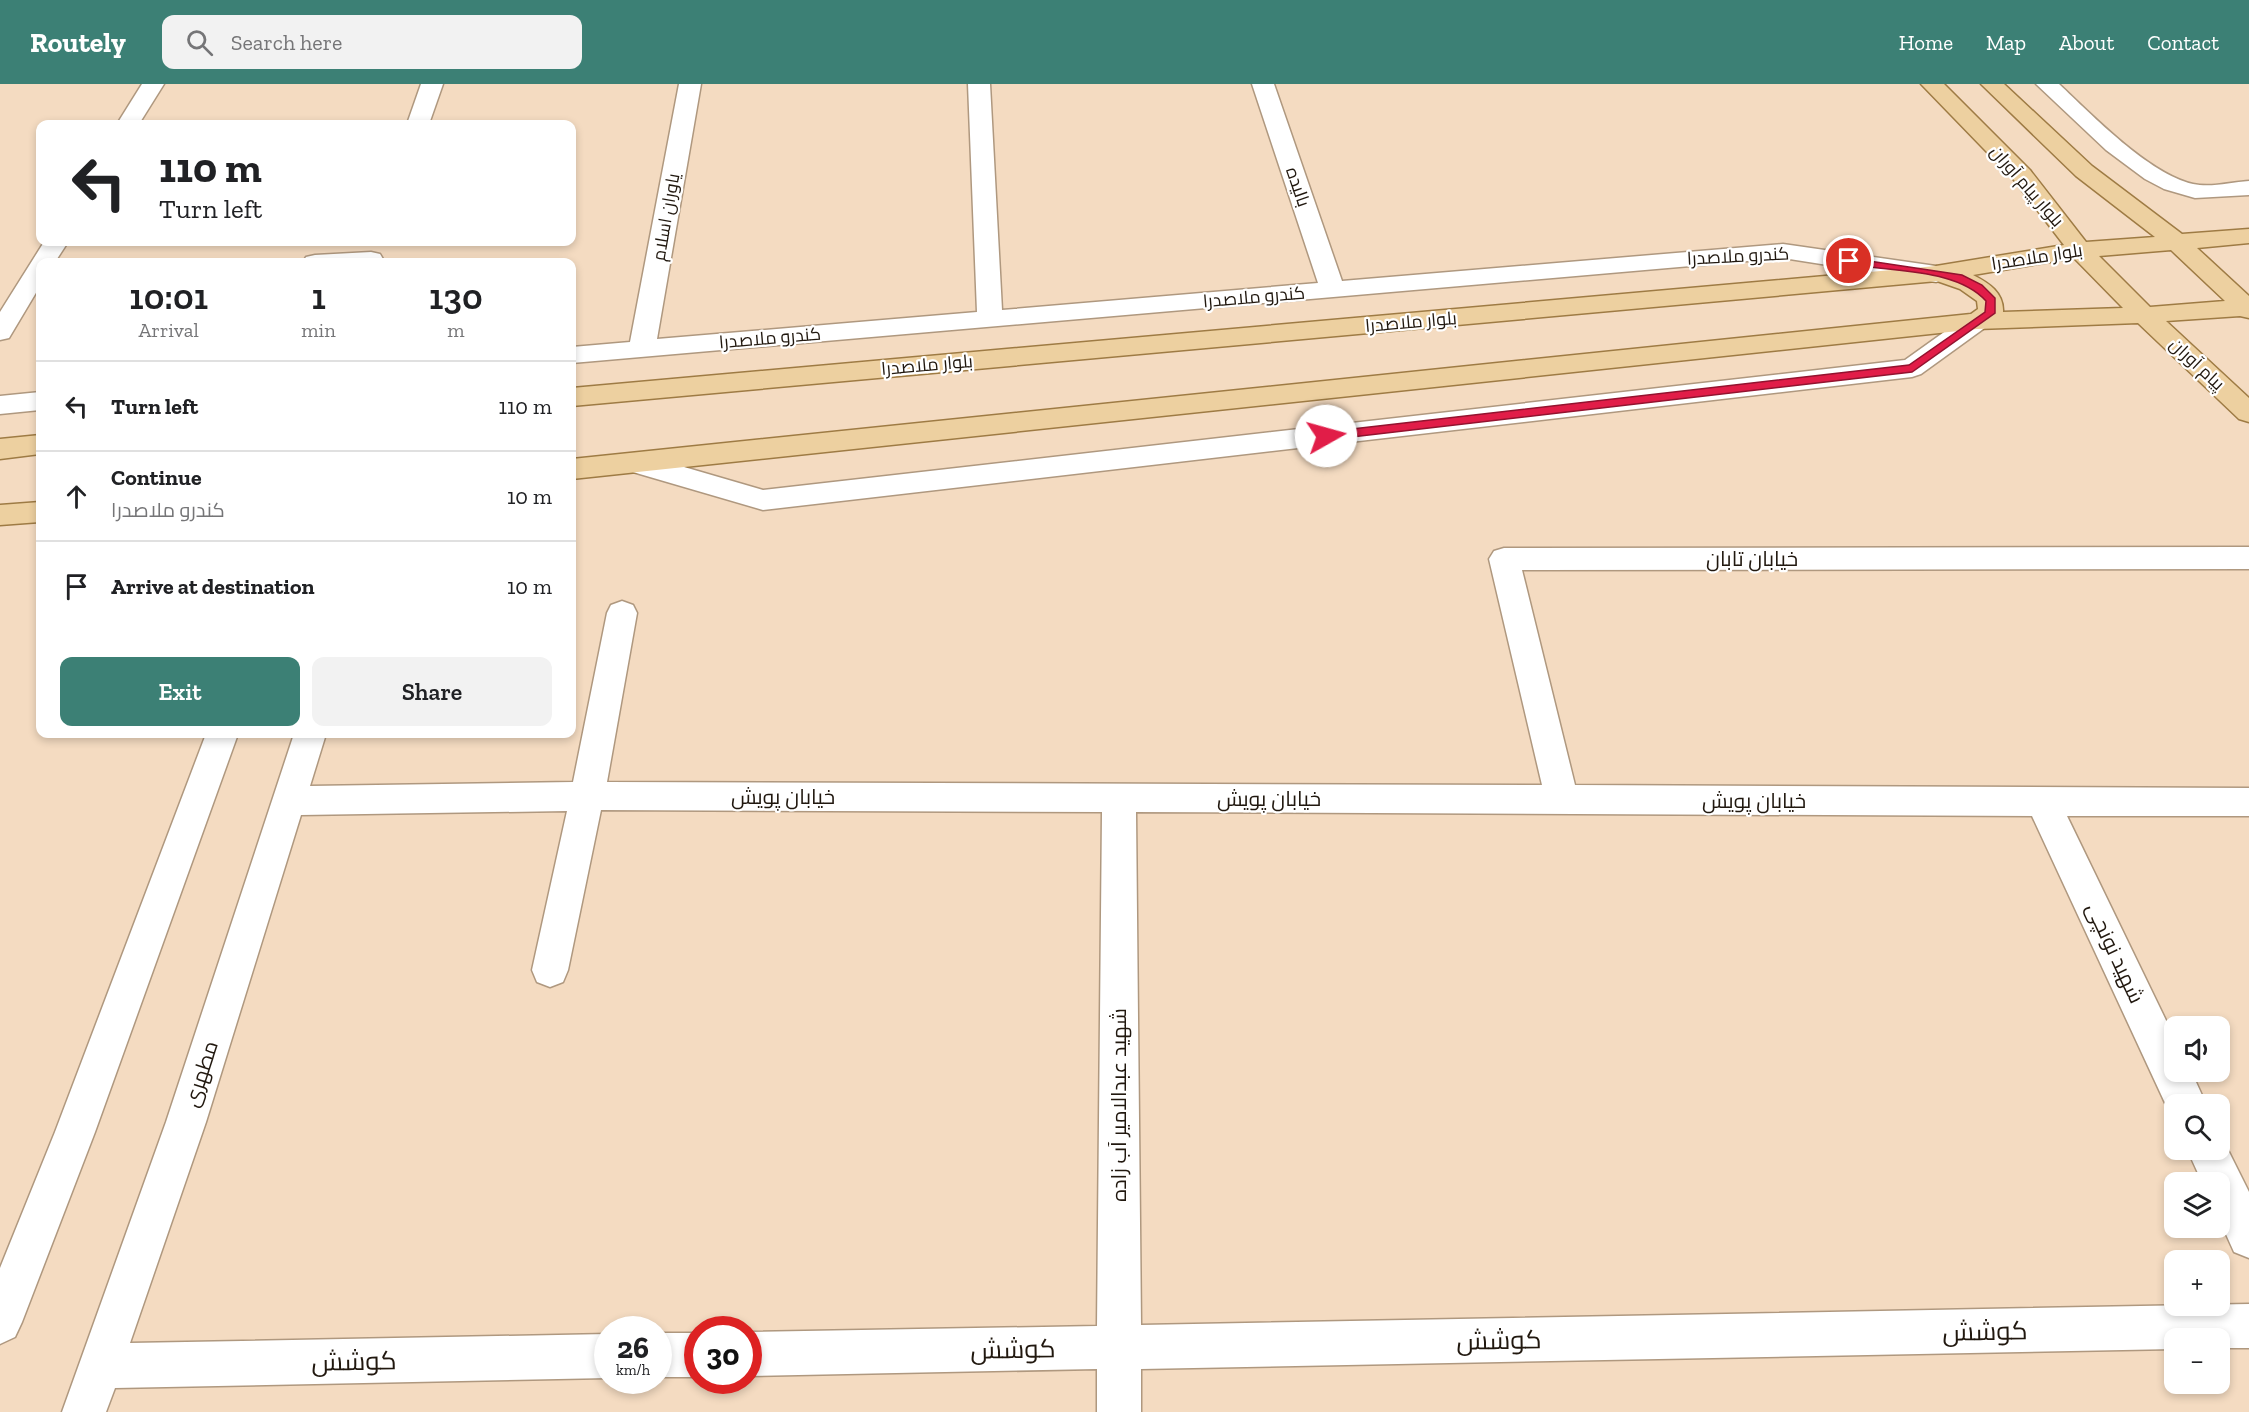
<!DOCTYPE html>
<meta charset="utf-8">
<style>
body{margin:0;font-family:"Zilla Slab",Cairo,serif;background:#f2f2f2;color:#202124;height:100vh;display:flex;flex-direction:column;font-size:22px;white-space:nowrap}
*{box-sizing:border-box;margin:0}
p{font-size:20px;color:#757577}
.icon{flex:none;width:33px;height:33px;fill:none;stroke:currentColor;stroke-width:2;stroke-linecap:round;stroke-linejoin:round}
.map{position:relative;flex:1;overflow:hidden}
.drawer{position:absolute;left:36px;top:174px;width:540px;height:480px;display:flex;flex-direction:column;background:#fff;border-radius:12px;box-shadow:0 3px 9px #0003}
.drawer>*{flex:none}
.top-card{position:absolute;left:36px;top:36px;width:540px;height:126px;border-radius:12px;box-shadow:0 3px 9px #0003;background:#fff;color:#202124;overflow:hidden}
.controls{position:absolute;left:2164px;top:932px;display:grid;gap:12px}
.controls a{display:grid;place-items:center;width:66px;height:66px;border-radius:12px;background:#fff;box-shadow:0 3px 9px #0003;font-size:30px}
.speed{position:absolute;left:594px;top:1232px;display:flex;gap:12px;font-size:30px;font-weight:700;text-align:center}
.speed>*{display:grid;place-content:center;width:78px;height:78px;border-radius:50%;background:#fff;box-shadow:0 3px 9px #0003;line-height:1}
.speed small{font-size:15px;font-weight:400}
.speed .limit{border:9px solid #d22;background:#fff;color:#111}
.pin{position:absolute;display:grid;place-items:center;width:51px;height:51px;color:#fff;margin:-26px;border:3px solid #fff;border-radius:50%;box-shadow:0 2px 6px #0007}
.me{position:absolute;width:66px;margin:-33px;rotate:83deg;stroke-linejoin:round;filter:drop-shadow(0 0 4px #0008)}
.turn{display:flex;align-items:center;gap:21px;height:126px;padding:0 24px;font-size:27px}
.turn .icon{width:78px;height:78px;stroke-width:2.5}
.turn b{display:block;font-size:42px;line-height:51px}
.eta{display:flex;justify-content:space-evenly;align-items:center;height:102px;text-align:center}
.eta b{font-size:36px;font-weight:600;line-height:42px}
.primary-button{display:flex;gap:12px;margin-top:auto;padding:12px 24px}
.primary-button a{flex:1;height:69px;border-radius:12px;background:#3c8075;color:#fff;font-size:24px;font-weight:600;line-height:69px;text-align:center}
.primary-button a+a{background:#f2f2f2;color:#202124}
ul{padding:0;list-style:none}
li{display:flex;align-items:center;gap:18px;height:90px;padding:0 24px;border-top:2px solid #e0e0e0}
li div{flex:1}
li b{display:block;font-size:22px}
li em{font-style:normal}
header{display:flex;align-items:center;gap:36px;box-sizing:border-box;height:84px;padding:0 30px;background:#3c8075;color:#fff}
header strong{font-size:28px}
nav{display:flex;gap:33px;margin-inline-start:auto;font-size:21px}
.search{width:420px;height:54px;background:#f2f2f2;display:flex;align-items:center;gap:15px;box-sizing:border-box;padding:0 21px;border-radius:12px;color:#757577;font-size:22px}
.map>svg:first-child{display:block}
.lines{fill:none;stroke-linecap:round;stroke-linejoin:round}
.minor-casing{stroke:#af987f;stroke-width:3}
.major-casing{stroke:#9e7b44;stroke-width:3}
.minor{fill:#fff;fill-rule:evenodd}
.major{fill:#edd0a0;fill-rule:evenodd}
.route{fill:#e11d48;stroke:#92132f;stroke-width:1.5}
.labels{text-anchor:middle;stroke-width:4.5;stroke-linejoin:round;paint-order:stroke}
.far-street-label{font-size:18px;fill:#21180f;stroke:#fff}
.street-label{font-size:21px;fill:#21180f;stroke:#fff}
.near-street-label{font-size:26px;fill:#21180f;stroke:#fff}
</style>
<header>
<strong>Routely</strong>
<div class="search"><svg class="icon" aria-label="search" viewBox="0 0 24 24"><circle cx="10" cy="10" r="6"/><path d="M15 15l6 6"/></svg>Search here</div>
<nav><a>Home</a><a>Map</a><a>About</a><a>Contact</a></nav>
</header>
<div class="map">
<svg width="2249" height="1328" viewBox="0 0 2249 1328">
<rect width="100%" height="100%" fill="#f4dbc1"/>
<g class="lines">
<!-- minor casing -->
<g class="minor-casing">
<g id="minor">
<polygon points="142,0 164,0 139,40 117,40"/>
<polygon points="421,0 443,0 429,40 407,40"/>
<polygon points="679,0 701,0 657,255 977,228 968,0 990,0 1002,226 1318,199 1252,0 1274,0 1342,197 1783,160 1936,182 1945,185 1948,190 1945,195 1936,198 1783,174 572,279 572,263 630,258"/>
<path d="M2036 0H2059C2092 31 2149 90 2193 100 2211 104 2231 98 2249 97V111L2195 114 2164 105 2145 95 2106 66Z"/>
<polygon points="44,158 68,158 55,178 40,178 40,202 9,254 0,256 0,228"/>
<polygon points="371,168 380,170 383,175 381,178 303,178 306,173 315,171"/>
<polygon points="1977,229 1986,231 1990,237 1986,243 1921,290 1912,293 763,426 626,386 622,379 626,372 636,369 763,406 1905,276 1968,231"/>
<polygon points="40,308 40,326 0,330 0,312"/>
<polygon points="2249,463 2249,485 1522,486 1575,701 2249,704 2249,732 2067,732 2175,955 2175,987 2191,987 2206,1020 2175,1020 2175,1035 2172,1034 2032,732 1136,728 1141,1241 2249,1220 2249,1264 2220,1264 2220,1254 2175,1254 2175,1265 1141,1285 1141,1328 1097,1328 1097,1285 748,1292 748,1248 1097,1242 1102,728 601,726 568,886 563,898 550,903 537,898 532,886 567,727 301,731 206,1038 130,1259 608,1250 608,1294 115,1304 106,1328 62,1328 166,1038 294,650 326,650 310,702 573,698 607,529 611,521 622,517 633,521 637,529 607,698 1542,701 1489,475 1494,467 1504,464"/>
<polygon points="206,650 238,650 95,1048 22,1238 15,1253 0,1260 0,1184 55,1048"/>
<polygon points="2220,1050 2249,1108 2249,1174 2234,1168 2220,1137 2220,1098 2202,1098 2187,1065 2220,1065"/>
<rect x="658" y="1249" width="40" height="44"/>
</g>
</g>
<!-- major casing -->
<g class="major-casing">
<g id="major">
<path d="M1921 0H1944L2030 86 2086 158 2155 153 2076 92 1981 0H2004L2092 82 2182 150 2249 145V159L2197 164 2249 212V234L2240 232 2166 237 2249 314V338L2239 335 2138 239 1977 245 572 395V375L1971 230 1978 225 1977 217 1960 205 1937 197 572 322V304L1936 182 2064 161 2014 96ZM2171 166 2225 217 2150 223 2099 172ZM2074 174 2123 224 2003 228C2004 209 1989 199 1973 191Z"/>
<polygon points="40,351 40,370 0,375 0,355"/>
<polygon points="40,418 40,438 0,441 0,421"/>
</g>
</g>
<!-- minor -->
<use href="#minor" class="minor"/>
<!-- major -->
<use href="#major" class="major"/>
</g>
<!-- route -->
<path class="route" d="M1849 174 1962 191 1982 201 1995 214V229L1912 288 1326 356 1320 352 1326 348 1909 281 1985 228 1986 217C1955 183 1889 189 1845 179L1844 177Z"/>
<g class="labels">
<!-- far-street labels -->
<g class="far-street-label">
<text transform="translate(2027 102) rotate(49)" y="6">بلوار پیام آوران</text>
<text transform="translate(1298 103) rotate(71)" y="6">بالیده</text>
<text transform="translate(666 133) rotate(-80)" y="6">یاوران اسلام</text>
<text transform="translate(1738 172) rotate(-3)" y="6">کندرو ملاصدرا</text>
<text transform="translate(2037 173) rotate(-9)" y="6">بلوار ملاصدرا</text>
<text transform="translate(1254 213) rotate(-5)" y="6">کندرو ملاصدرا</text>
<text transform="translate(1411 238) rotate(-5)" y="6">بلوار ملاصدرا</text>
<text transform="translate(770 254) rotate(-5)" y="6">کندرو ملاصدرا</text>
<text transform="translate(2197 280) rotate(43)" y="6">پیام آوران</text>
<text transform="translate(927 281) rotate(-5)" y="6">بلوار ملاصدرا</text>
</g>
<!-- street labels -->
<g class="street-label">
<text x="1752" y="482">خیابان تابان</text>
<text x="783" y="720">خیابان پویش</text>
<text x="1269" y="722">خیابان پویش</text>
<text x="1754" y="724">خیابان پویش</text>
<text transform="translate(2115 869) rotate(65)" y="7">شهید نونچی</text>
<text transform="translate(201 990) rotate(-72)" y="7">مطهری</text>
<text transform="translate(1119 1021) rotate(-90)" y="7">شهید عبدالامیر آب زاده</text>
</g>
<!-- near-street labels -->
<g class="near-street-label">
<text transform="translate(1985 1247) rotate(-1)" y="9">کوشش</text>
<text transform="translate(1499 1256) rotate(-1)" y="9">کوشش</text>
<text transform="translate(1013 1265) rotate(-1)" y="9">کوشش</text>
<text transform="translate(354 1277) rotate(-1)" y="9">کوشش</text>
</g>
</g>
</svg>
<div class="controls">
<a><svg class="icon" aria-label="sound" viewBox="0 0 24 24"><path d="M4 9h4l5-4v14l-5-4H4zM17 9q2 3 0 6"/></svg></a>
<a><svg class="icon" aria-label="search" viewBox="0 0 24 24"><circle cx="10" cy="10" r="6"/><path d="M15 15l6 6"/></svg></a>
<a><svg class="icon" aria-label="layers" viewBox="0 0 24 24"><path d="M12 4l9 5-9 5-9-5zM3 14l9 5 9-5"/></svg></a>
<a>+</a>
<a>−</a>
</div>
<div class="speed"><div>26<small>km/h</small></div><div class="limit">30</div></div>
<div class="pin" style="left:1849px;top:177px;background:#d93025"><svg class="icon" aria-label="arrive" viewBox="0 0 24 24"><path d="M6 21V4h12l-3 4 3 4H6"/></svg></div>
<svg class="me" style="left:1326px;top:352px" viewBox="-20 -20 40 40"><circle r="19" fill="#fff"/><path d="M0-13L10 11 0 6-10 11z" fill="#e11d48"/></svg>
<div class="top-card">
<div class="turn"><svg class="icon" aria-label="left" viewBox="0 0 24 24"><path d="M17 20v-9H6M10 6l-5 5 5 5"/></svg><div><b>110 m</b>Turn left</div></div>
</div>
<section class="drawer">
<div class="eta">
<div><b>10:01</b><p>Arrival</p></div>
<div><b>1</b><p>min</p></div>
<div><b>130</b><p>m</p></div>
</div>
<ul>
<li><svg class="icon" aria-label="left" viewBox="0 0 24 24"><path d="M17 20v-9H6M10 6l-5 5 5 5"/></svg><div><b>Turn left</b></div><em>110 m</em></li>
<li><svg class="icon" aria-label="ahead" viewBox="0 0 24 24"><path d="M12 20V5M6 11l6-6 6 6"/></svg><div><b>Continue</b><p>کندرو ملاصدرا</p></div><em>10 m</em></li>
<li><svg class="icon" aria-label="arrive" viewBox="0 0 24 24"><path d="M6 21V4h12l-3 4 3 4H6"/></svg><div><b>Arrive at destination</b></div><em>10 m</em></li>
</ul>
<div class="primary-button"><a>Exit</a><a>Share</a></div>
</section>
</div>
